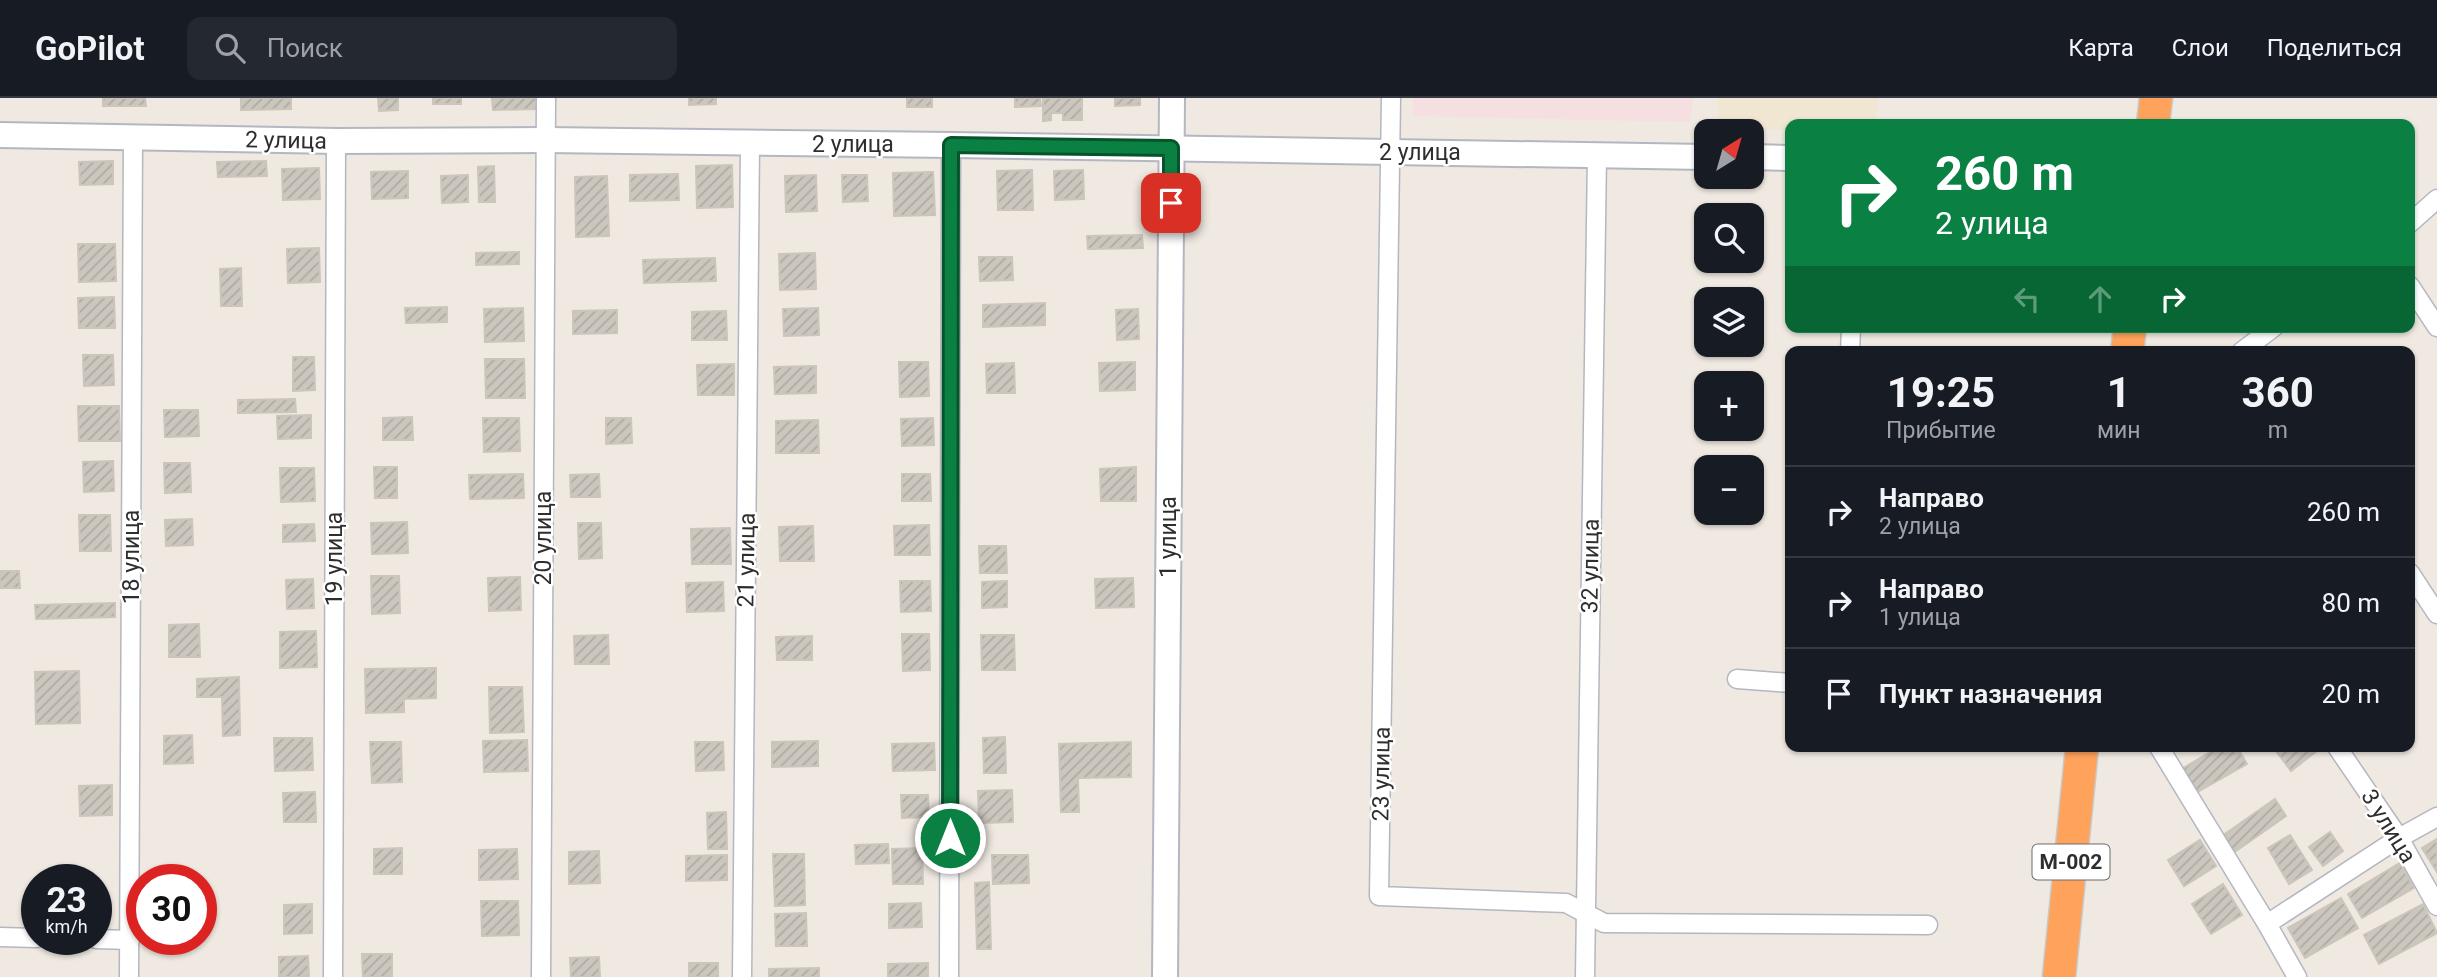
<!DOCTYPE html>
<html lang="ru">
<meta charset="utf-8">
<style>
body{margin:0;font-family:Roboto,sans-serif;background:#242831;color:#f1f3f6;height:100vh;display:flex;flex-direction:column;font-size:26px;white-space:nowrap}
*{box-sizing:border-box;margin:0}
p{font-size:23px;color:#9ea1a6}
.icon{flex:none;width:38px;height:38px;fill:none;stroke:currentColor;stroke-width:2;stroke-linecap:round;stroke-linejoin:round}
.map{position:relative;flex:1;overflow:hidden}
.drawer{position:absolute;left:1785px;top:248px;width:630px;height:406px;display:flex;flex-direction:column;background:#171b24;border-radius:14px;box-shadow:0 2px 5px #0004}
.drawer>*{flex:none}
.guide{position:absolute;left:1785px;top:21px;width:630px;height:214px;border-radius:14px;box-shadow:0 2px 5px #0004;background:#0b8043;color:#fff;overflow:hidden}
.needle{width:46px;rotate:37deg}
.buttons{position:absolute;left:1694px;top:21px;display:grid;gap:14px}
.buttons a{display:grid;place-items:center;width:70px;height:70px;border-radius:14px;background:#171b24;box-shadow:0 2px 5px #0004;font-size:35px}
.speed{position:absolute;left:21px;top:766px;display:flex;gap:14px;font-size:35px;font-weight:700;text-align:center}
.speed>*{display:grid;place-content:center;width:91px;height:91px;border-radius:50%;background:#171b24;box-shadow:0 2px 5px #0004;line-height:1}
.speed small{font-size:18px;font-weight:400}
.speed .limit{border:10px solid #d22;background:#fff;color:#111}
.pin{position:absolute;display:grid;place-items:center;width:60px;height:60px;color:#fff;margin:-30px;border-radius:14px;box-shadow:0 4px 10px #0006}
.me{position:absolute;width:77px;margin:-38px;rotate:0deg;stroke-linejoin:round;filter:drop-shadow(0 0 5px #0008)}
.turn{display:flex;align-items:center;gap:24px;height:147px;padding:0 35px;font-size:32px}
.turn .icon{width:91px;height:91px;stroke-width:2.5}
.turn b{display:block;font-size:49px;line-height:60px}
.lanes{display:flex;align-items:center;height:66px;padding:0 35px;background:#0003;justify-content:center;gap:35px;direction:ltr}
.lanes .off{opacity:.35}
.eta{display:flex;justify-content:space-evenly;align-items:center;height:119px;text-align:center}
.eta b{font-size:42px;font-weight:700;line-height:49px}
ul{padding:0;list-style:none}
li{display:flex;align-items:center;gap:21px;height:91px;padding:0 35px;border-top:2px solid #363941}
li div{flex:1}
li b{display:block;font-size:26px}
li em{font-style:normal}
header{display:flex;align-items:center;gap:42px;box-sizing:border-box;height:98px;padding:0 35px;background:#171b24;border-bottom:2px solid #363941}
header strong{font-size:33px}
nav{display:flex;gap:38px;margin-inline-start:auto;font-size:24px}
.search{width:490px;height:63px;background:#242831;display:flex;align-items:center;gap:18px;box-sizing:border-box;padding:0 24px;border-radius:14px;color:#9ea1a6;font-size:26px}
.map>svg:first-child{display:block}
.education{fill:#f0e6d1}
.medical{fill:#f5dfe0}
.building{fill:url(#building-hatch);stroke:#cbc5ba;stroke-width:2}
.lines{fill:none;stroke-linecap:round;stroke-linejoin:round}
.street-casing{stroke:#b4b7c1;stroke-width:21}
.secondary-casing{stroke:#b4b7c1;stroke-width:28}
.highway-casing{stroke:#c9c9c9;stroke-width:35}
.street{stroke:#fff;stroke-width:18}
.secondary{stroke:#fff;stroke-width:24}
.highway{stroke:#ffa35c;stroke-width:32}
.route-casing{stroke:#07532c;stroke-width:18}
.route{stroke:#0b8043;stroke-width:12}
.labels{text-anchor:middle;stroke-width:5;stroke-linejoin:round;paint-order:stroke}
.shield{fill:#fff;stroke:#6d6d6d;stroke-width:2}
.shield-label{font-size:21px;font-weight:bold;fill:#2e2e2e}
.street-label{font-size:23px;fill:#2e2e2e;stroke:#fff}
</style>
<header>
<strong>GoPilot</strong>
<div class="search"><svg class="icon" aria-label="search" viewBox="0 0 24 24"><circle cx="10" cy="10" r="6"/><path d="M15 15l6 6"/></svg>Поиск</div>
<nav><a>Карта</a><a>Слои</a><a>Поделиться</a></nav>
</header>
<div class="map">
<svg width="2437" height="879" viewBox="0 0 2437 879">
<defs>
<pattern id="building-hatch" width="6" height="6" patternUnits="userSpaceOnUse" patternTransform="scale(1.75)"><rect width="6" height="6" fill="#cbc7bf"/><path d="M-1 1l2-2M0 6l6-6M5 7l2-2" fill="none" stroke="#afaba4"/></pattern>
</defs>
<rect width="100%" height="100%" fill="#efe9e1"/>
<!-- education -->
<polygon class="education" points="1719,0 1879,0 1875,26 1790,26 1790,32 1716,29"/>
<!-- medical -->
<polygon class="medical" points="1413,0 1693,0 1690,24 1413,18"/>
<!-- building -->
<g class="building">
<polygon points="103,0 145,0 146,8 103,8"/>
<polygon points="241,0 291,0 291,11 241,12"/>
<polygon points="378,0 398,0 398,12 379,13"/>
<rect x="433" y="0" width="28" height="6"/>
<polygon points="492,0 537,0 537,11 493,12"/>
<polygon points="689,0 716,0 716,6 689,7"/>
<rect x="907" y="0" width="25" height="9"/>
<polygon points="1015,0 1040,0 1041,8 1015,9"/>
<polygon points="1043,0 1082,0 1082,22 1063,22 1063,15 1051,15 1051,22 1043,23"/>
<polygon points="1115,0 1140,0 1140,7 1115,8"/>
<polygon points="113,63 113,86 80,87 79,64"/>
<polygon points="266,63 267,78 218,79 217,64"/>
<polygon points="732,67 733,109 697,110 696,68"/>
<polygon points="494,68 495,104 479,104 478,69"/>
<polygon points="319,70 320,101 283,102 282,71"/>
<polygon points="1032,72 1033,112 998,112 997,73"/>
<polygon points="1083,72 1084,101 1055,102 1054,73"/>
<polygon points="408,73 408,100 372,101 371,74"/>
<polygon points="933,74 935,117 894,118 893,75"/>
<polygon points="678,76 679,102 630,103 630,77"/>
<polygon points="468,77 468,104 442,105 441,78"/>
<polygon points="816,77 817,113 786,114 785,78"/>
<polygon points="842,77 867,77 868,103 843,104"/>
<polygon points="607,78 609,138 576,139 575,79"/>
<polygon points="1142,137 1143,150 1088,151 1087,138"/>
<polygon points="78,146 115,146 116,183 79,184"/>
<polygon points="319,150 320,184 288,185 287,151"/>
<polygon points="519,154 519,166 476,167 476,155"/>
<polygon points="815,155 816,191 780,192 779,156"/>
<polygon points="979,159 1012,159 1013,182 980,183"/>
<polygon points="715,160 716,183 644,185 643,162"/>
<polygon points="241,170 242,208 221,208 220,171"/>
<polygon points="114,199 115,230 79,230 78,200"/>
<polygon points="1045,205 1045,227 983,229 983,207"/>
<polygon points="447,209 447,224 406,225 405,210"/>
<polygon points="523,210 524,243 485,244 484,211"/>
<polygon points="818,210 819,237 784,238 783,211"/>
<polygon points="1138,211 1139,241 1117,242 1116,212"/>
<polygon points="617,212 617,235 573,236 573,213"/>
<polygon points="726,213 727,242 692,242 692,214"/>
<polygon points="83,257 113,257 114,287 84,288"/>
<polygon points="293,259 314,259 315,292 293,293"/>
<polygon points="485,261 524,261 525,300 486,300"/>
<polygon points="899,264 928,264 929,298 900,299"/>
<polygon points="1135,264 1135,292 1100,293 1099,265"/>
<polygon points="1014,265 1015,295 987,295 986,266"/>
<polygon points="734,266 734,297 698,297 697,267"/>
<polygon points="816,268 816,295 775,296 774,269"/>
<polygon points="295,301 296,314 238,315 238,302"/>
<polygon points="78,308 119,308 120,343 79,343"/>
<polygon points="164,312 198,312 199,338 165,339"/>
<polygon points="311,317 311,340 278,341 277,318"/>
<polygon points="412,319 413,342 383,342 383,320"/>
<polygon points="483,320 519,320 520,353 484,354"/>
<polygon points="606,320 631,320 632,345 606,346"/>
<polygon points="933,320 934,347 902,348 901,321"/>
<polygon points="818,322 819,355 776,355 776,323"/>
<polygon points="113,363 114,393 84,394 83,364"/>
<polygon points="164,365 190,365 191,394 165,395"/>
<polygon points="374,369 397,369 397,400 375,400"/>
<polygon points="1136,369 1136,403 1101,403 1100,371"/>
<polygon points="280,370 314,370 315,403 281,404"/>
<polygon points="523,376 524,400 470,401 469,377"/>
<polygon points="599,376 600,399 571,399 570,377"/>
<polygon points="902,376 930,376 931,403 902,403"/>
<polygon points="79,417 110,417 111,453 80,453"/>
<polygon points="192,421 193,447 166,448 165,422"/>
<polygon points="407,424 408,455 372,456 371,425"/>
<polygon points="578,425 601,425 602,460 579,461"/>
<polygon points="314,426 315,443 283,444 283,427"/>
<polygon points="929,427 930,457 895,457 894,428"/>
<polygon points="813,428 814,463 780,463 779,429"/>
<polygon points="730,430 731,466 692,466 691,431"/>
<polygon points="979,448 1006,448 1007,475 980,475"/>
<polygon points="0,473 19,473 20,490 0,490"/>
<polygon points="371,478 399,478 400,515 372,516"/>
<polygon points="520,479 521,512 489,513 488,480"/>
<polygon points="1133,480 1134,509 1096,510 1095,481"/>
<polygon points="313,481 314,510 287,511 286,482"/>
<polygon points="900,483 930,483 931,513 901,514"/>
<polygon points="1007,483 1007,509 982,510 982,484"/>
<polygon points="723,484 724,513 687,514 686,485"/>
<polygon points="115,505 115,519 36,521 35,507"/>
<polygon points="199,526 200,559 169,559 169,527"/>
<polygon points="316,533 317,569 280,570 280,534"/>
<polygon points="902,536 929,536 930,572 903,573"/>
<polygon points="608,537 609,566 575,566 574,538"/>
<polygon points="981,537 1014,537 1015,572 982,572"/>
<polygon points="812,538 812,562 777,562 776,539"/>
<polygon points="436,570 436,600 404,601 404,614 366,615 365,571"/>
<polygon points="79,573 80,625 36,626 35,574"/>
<polygon points="239,579 240,637 223,638 222,599 197,599 197,581"/>
<polygon points="489,589 522,589 524,634 490,635"/>
<polygon points="192,637 193,665 164,666 164,638"/>
<polygon points="1005,639 1006,675 984,675 983,640"/>
<polygon points="274,640 312,640 313,672 275,673"/>
<polygon points="527,642 528,673 484,674 483,643"/>
<polygon points="818,643 818,668 772,669 772,644"/>
<polygon points="370,644 401,644 402,684 372,685"/>
<polygon points="695,644 723,644 724,672 696,673"/>
<polygon points="1131,644 1131,679 1078,680 1079,714 1061,714 1059,646"/>
<polygon points="934,645 935,672 893,673 892,646"/>
<polygon points="2219,649 2237,649 2247,666 2194,696 2180,672"/>
<polygon points="2273,649 2316,649 2318,652 2291,673"/>
<polygon points="112,687 112,717 80,718 79,688"/>
<polygon points="1012,692 1013,724 979,725 978,693"/>
<polygon points="315,694 316,724 284,724 283,695"/>
<polygon points="901,697 928,697 929,719 902,720"/>
<polygon points="2275,701 2286,718 2233,755 2222,738"/>
<polygon points="726,714 727,751 708,751 707,715"/>
<polygon points="2330,734 2343,753 2323,768 2309,749"/>
<polygon points="2290,737 2312,772 2289,786 2268,750"/>
<polygon points="2437,741 2437,774 2422,750"/>
<polygon points="2200,742 2216,768 2184,788 2168,762"/>
<polygon points="888,746 889,765 856,766 855,747"/>
<polygon points="402,750 402,776 374,776 374,751"/>
<polygon points="922,750 923,786 893,786 892,751"/>
<polygon points="517,751 518,781 479,782 479,752"/>
<polygon points="599,753 600,785 569,786 569,754"/>
<polygon points="773,756 804,756 805,807 775,808"/>
<polygon points="727,757 727,782 686,783 686,758"/>
<polygon points="992,757 1028,757 1029,785 993,786"/>
<polygon points="2400,765 2414,790 2362,820 2348,796"/>
<rect x="150" y="778" width="34" height="4"/>
<polygon points="989,784 991,851 977,851 975,785"/>
<polygon points="2223,786 2242,817 2211,836 2192,806"/>
<polygon points="2341,800 2358,830 2305,860 2288,830"/>
<polygon points="481,803 518,803 519,837 482,838"/>
<polygon points="921,805 922,829 889,830 889,806"/>
<polygon points="312,806 312,835 284,836 284,807"/>
<polygon points="2423,806 2437,835 2379,866 2364,837"/>
<polygon points="806,815 807,848 776,848 775,816"/>
<polygon points="362,856 392,856 392,879 363,879"/>
<polygon points="308,858 309,879 279,879 279,859"/>
<polygon points="599,859 600,879 571,879 570,860"/>
<rect x="689" y="865" width="29" height="14"/>
<polygon points="928,865 928,879 888,879 888,866"/>
<polygon points="819,870 819,879 769,879 769,871"/>
</g>
<g class="lines">
<!-- street casing -->
<g class="street-casing">
<g id="street">
<polyline points="1391,0 1379,798 1566,805 1604,825 1928,827"/>
<polyline points="2410,125 2437,101"/>
<polyline points="2410,188 2437,229"/>
<polyline points="1850,254 1851,229"/>
<polyline points="2241,254 2274,229"/>
<polyline points="2410,475 2437,516"/>
<polyline points="1737,581 1790,585"/>
<polyline points="2159,649 2267,826 2297,879"/>
<polyline points="2337,649 2399,740 2437,808"/>
<polyline points="2267,826 2399,740 2437,719"/>
<polyline points="0,839 37,840"/>
<polyline points="96,841 130,842"/>
<polyline points="129,879 133,39"/>
<polyline points="333,879 336,43"/>
<polyline points="541,879 546,0"/>
<polyline points="742,879 750,46"/>
<polyline points="949,879 951,47"/>
<polyline points="1585,879 1597,57"/>
</g>
</g>
<!-- secondary casing -->
<g class="secondary-casing">
<g id="secondary">
<polyline points="0,37 336,43 546,42 951,47 1706,59"/>
<polyline points="1752,59 1790,60"/>
<polyline points="1165,879 1172,0"/>
</g>
</g>
<!-- highway casing -->
<g class="highway-casing">
<g id="highway">
<polyline points="2153,26 2156,0"/>
<polyline points="2127,254 2130,229"/>
<polyline points="2059,879 2082,649"/>
</g>
</g>
<!-- street -->
<use href="#street" class="street"/>
<!-- secondary -->
<use href="#secondary" class="secondary"/>
<!-- highway -->
<use href="#highway" class="highway"/>
</g>
<g class="lines">
<!-- route casing -->
<g class="route-casing">
<polyline id="route" points="950,740 951,47 1171,50 1171,105"/>
</g>
<!-- route -->
<use href="#route" class="route"/>
</g>
<g class="labels">
<!-- shield labels -->
<rect class="shield" x="2032.5" y="746.5" width="77" height="35" rx="5"/>
<g class="shield-label">
<text x="2071" y="771">M-002</text>
</g>
<!-- street labels -->
<g class="street-label">
<text transform="translate(286 42) rotate(1)" y="8">2 улица</text>
<text x="853" y="54">2 улица</text>
<text x="1420" y="62">2 улица</text>
<text transform="translate(1168 439) rotate(-90)" y="8">1 улица</text>
<text transform="translate(543 440) rotate(-90)" y="8">20 улица</text>
<text transform="translate(131 459) rotate(-90)" y="8">18 улица</text>
<text transform="translate(334 461) rotate(-90)" y="8">19 улица</text>
<text transform="translate(746 462) rotate(-89)" y="8">21 улица</text>
<text transform="translate(1590 468) rotate(-89)" y="8">32 улица</text>
<text transform="translate(1381 676) rotate(-89)" y="8">23 улица</text>
<text transform="translate(2389 728) rotate(58)" y="8">3 улица</text>
</g>
</g>
</svg>
<div class="buttons">
<a><svg class="needle" viewBox="-14 -14 28 28"><path d="M0-13l5 13h-10z" fill="#e53935"/><path d="M0 13l5-13h-10z" fill="#9ea1a6"/></svg></a>
<a><svg class="icon" aria-label="search" viewBox="0 0 24 24"><circle cx="10" cy="10" r="6"/><path d="M15 15l6 6"/></svg></a>
<a><svg class="icon" aria-label="layers" viewBox="0 0 24 24"><path d="M12 4l9 5-9 5-9-5zM3 14l9 5 9-5"/></svg></a>
<a>+</a>
<a>−</a>
</div>
<div class="speed"><div>23<small>km/h</small></div><div class="limit">30</div></div>
<div class="pin" style="left:1171px;top:105px;background:#d93025"><svg class="icon" aria-label="arrive" viewBox="0 0 24 24"><path d="M6 21V4h12l-3 4 3 4H6"/></svg></div>
<svg class="me" style="left:950px;top:740px" viewBox="-20 -20 40 40"><circle r="17" fill="#0b8043" stroke="#fff" stroke-width="3"/><path d="M0-11L8 9 0 5-8 9z" fill="#fff"/></svg>
<div class="guide">
<div class="turn"><svg class="icon" aria-label="right" viewBox="0 0 24 24"><path d="M7 20v-9h11M14 6l5 5-5 5"/></svg><div><b>260 m</b>2 улица</div></div>
<div class="lanes"><svg class="icon off" aria-label="left" viewBox="0 0 24 24"><path d="M17 20v-9H6M10 6l-5 5 5 5"/></svg><svg class="icon off" aria-label="ahead" viewBox="0 0 24 24"><path d="M12 20V5M6 11l6-6 6 6"/></svg><svg class="icon" aria-label="right" viewBox="0 0 24 24"><path d="M7 20v-9h11M14 6l5 5-5 5"/></svg></div>
</div>
<section class="drawer">
<div class="eta">
<div><b>19:25</b><p>Прибытие</p></div>
<div><b>1</b><p>мин</p></div>
<div><b>360</b><p>m</p></div>
</div>
<ul>
<li><svg class="icon" aria-label="right" viewBox="0 0 24 24"><path d="M7 20v-9h11M14 6l5 5-5 5"/></svg><div><b>Направо</b><p>2 улица</p></div><em>260 m</em></li>
<li><svg class="icon" aria-label="right" viewBox="0 0 24 24"><path d="M7 20v-9h11M14 6l5 5-5 5"/></svg><div><b>Направо</b><p>1 улица</p></div><em>80 m</em></li>
<li><svg class="icon" aria-label="arrive" viewBox="0 0 24 24"><path d="M6 21V4h12l-3 4 3 4H6"/></svg><div><b>Пункт назначения</b></div><em>20 m</em></li>
</ul>
</section>
</div>
